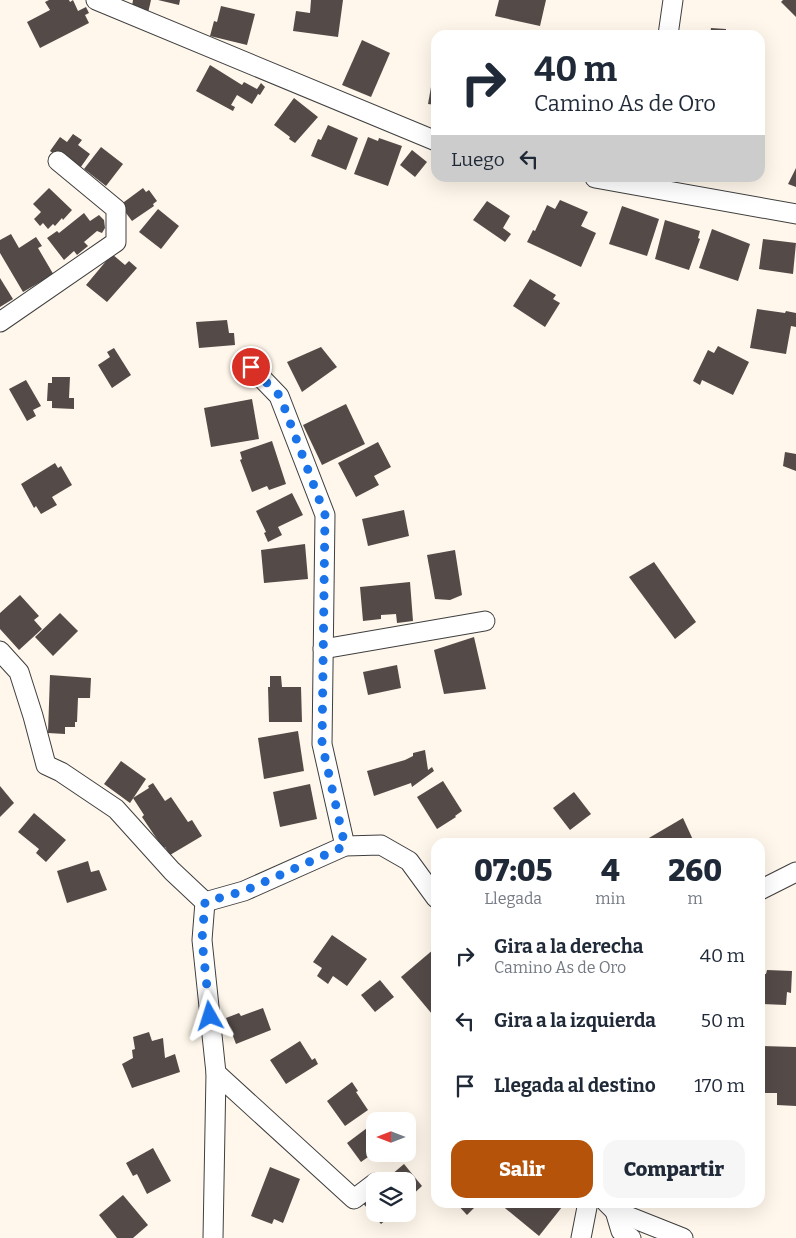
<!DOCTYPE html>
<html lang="es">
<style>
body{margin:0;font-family:Bitter,serif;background:#f6f6f7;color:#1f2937;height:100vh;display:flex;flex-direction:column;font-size:19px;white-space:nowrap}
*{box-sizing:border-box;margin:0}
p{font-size:16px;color:#747a83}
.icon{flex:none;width:28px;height:28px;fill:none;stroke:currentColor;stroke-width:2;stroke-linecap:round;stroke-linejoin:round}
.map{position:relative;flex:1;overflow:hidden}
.drawer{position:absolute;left:431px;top:838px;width:334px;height:370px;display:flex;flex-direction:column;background:#fff;border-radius:15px;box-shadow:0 5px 20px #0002}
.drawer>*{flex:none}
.guide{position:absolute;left:431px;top:30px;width:334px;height:152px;border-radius:15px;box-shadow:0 5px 20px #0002;background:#fff;color:#1f2937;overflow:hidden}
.needle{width:32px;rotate:270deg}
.buttons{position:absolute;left:366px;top:1112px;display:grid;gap:10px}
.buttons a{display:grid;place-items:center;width:50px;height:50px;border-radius:10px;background:#fff;box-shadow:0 5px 20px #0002;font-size:25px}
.pin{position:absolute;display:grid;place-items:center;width:42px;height:42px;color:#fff;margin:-21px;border:2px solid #fff;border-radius:50%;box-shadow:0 1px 5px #0007}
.me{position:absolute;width:55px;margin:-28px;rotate:354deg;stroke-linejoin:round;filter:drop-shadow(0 0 4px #0008)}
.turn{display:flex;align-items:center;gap:18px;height:105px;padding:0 20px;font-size:22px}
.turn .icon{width:65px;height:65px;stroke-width:2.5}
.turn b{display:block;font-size:35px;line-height:42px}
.then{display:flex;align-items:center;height:48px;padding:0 20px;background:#0003;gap:10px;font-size:19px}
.eta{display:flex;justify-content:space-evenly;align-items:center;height:85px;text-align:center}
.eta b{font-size:30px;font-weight:800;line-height:35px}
.button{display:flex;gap:10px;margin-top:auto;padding:10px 20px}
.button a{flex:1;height:58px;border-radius:15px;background:#b45309;color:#fff;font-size:20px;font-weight:800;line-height:58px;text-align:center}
.button a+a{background:#f6f6f7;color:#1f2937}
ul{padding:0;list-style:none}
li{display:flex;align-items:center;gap:15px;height:65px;padding:0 20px}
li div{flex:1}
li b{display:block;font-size:19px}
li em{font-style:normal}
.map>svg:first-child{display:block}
.building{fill:#544b48}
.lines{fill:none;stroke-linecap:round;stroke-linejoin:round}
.minor-casing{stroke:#3f3f3f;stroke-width:21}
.minor{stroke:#fff;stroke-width:19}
.route{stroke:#1a73e8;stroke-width:9;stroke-dasharray:0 16.2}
</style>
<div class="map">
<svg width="796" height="1238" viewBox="0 0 796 1238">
<rect width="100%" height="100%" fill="#fff7eb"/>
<!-- building -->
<g class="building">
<polygon points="49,0 69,0 70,2 73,0 78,11 86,7 89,13 85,15 89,23 40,48 27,22 50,10 45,2"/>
<polygon points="133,0 151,0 148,13 132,6"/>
<polygon points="158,0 180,0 179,5"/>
<polygon points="311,0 343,0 338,37 293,31 296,11 310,13"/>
<polygon points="499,0 546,0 540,26 495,16"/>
<polygon points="783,0 796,0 796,17 781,2"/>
<polygon points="221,6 255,14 247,45 210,36 214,21 217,22"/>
<polygon points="711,28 726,29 726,35 710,35"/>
<polygon points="362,40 390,53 371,97 342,85"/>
<polygon points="210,65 242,85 244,82 257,89 261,83 265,87 260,95 258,94 252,104 237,95 231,105 235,107 233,111 196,91"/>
<polygon points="431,87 436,88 436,105 428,104"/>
<polygon points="294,98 318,117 295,143 289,139 290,137 274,125"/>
<polygon points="328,125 358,138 346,170 311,156 318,139 321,140"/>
<polygon points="73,134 82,140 78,145 90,154 78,171 50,151 60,137 67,142"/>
<polygon points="368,137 378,141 379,138 402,146 388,186 354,174"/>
<polygon points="101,147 123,164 106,186 84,169"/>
<polygon points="412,150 427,162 415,177 400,165"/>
<polygon points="796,168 796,187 788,184"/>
<polygon points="49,188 72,210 63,220 62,218 55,226 53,224 48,229 43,223 40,226 34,219 41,212 33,204"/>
<polygon points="143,188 146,192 149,190 157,201 153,204 154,206 132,221 120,205"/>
<polygon points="560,200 588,212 581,226 596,233 581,267 527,242 533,230 535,231 547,205 555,209"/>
<polygon points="487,201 510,216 503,228 511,234 505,242 473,220"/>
<polygon points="622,206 659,219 647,256 609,244"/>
<polygon points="158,209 179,226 161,249 139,232"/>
<polygon points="84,213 90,221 99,215 104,220 105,228 102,233 97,231 84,242 88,246 77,255 74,251 64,260 47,238 57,231 59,233"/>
<polygon points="665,220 700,231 698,238 700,239 689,270 655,259"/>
<polygon points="712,229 750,244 738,281 699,268"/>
<polygon points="11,234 19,248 36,237 42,246 38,248 55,277 49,277 23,292 0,253 0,240"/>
<polygon points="763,239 796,243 793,274 759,269"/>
<polygon points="112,254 125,265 129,261 137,268 107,302 86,285"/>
<polygon points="0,278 13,299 0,307"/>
<polygon points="530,279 556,295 553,299 560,303 545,327 513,306"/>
<polygon points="757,309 785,313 786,311 796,313 796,327 791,326 786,354 750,348"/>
<polygon points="227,320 229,333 234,333 235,345 199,348 196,322"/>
<polygon points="718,346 749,362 733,395 702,380 700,385 693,381 708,350 714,353"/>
<polygon points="321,347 337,367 302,392 287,362"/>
<polygon points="114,348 131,375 112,388 98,365 110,357 107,352"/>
<polygon points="52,377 70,377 69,398 74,398 74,409 52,408 52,401 47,401 48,383 52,383"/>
<polygon points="26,380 41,406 33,410 36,416 27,421 9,389"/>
<polygon points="252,399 259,439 211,447 204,408"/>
<polygon points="346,404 365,444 322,465 303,425"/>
<polygon points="272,441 286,484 269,490 267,486 252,492 240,460 242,459 240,452"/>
<polygon points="378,442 391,467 374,476 379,485 356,497 338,463"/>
<polygon points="785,452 796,454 796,471 783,466"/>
<polygon points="55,463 58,468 61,466 72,485 52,497 57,505 41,514 36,506 34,508 21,484"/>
<polygon points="292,493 303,515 278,527 282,535 268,542 264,533 266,532 256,511"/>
<polygon points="404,510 409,536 368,546 362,519"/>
<polygon points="305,544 308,579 264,583 261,550"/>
<polygon points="455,550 462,595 450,600 435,599 427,555"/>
<polygon points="654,562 696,622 675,639 629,577"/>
<polygon points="410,582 413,621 397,623 396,614 381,615 381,619 363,621 360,587"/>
<polygon points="20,595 39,616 34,620 42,629 19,650 0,629 0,613"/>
<polygon points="60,613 78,631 53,656 35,637"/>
<polygon points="474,637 486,689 444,694 434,650"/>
<polygon points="397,665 401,688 368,695 363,672"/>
<polygon points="50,675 91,678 90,698 78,698 77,722 75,722 75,727 65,727 65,734 48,733"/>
<polygon points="270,676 281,676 282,687 301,687 302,722 269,722 268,687 270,687"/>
<polygon points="298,731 304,771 264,779 258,738"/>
<polygon points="425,750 428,770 432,767 434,771 412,787 411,783 374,796 367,771 405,760 413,756 413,753"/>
<polygon points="121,761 146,779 130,803 104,784"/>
<polygon points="443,781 462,811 455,816 456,817 437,829 417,797"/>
<polygon points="153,783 165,801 171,797 188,822 192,820 202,836 170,855 165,847 163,848 142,817 144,815 133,798 149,788 148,786"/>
<polygon points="310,784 317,819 280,827 273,792"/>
<polygon points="0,786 14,803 0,817"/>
<polygon points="574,792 591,814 570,830 553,808"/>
<polygon points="34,813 66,840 46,862 36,853 39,849 18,832"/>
<polygon points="683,818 694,842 642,842"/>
<polygon points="88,861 91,872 99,870 107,890 67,903 57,871"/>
<polygon points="332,935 367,959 347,986 333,976 328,984 317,976 322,968 313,962"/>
<polygon points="434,949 436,952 436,1011 432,1014 401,977"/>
<polygon points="767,970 792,971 791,993 787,992 786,1005 760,1004 760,974 766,974"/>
<polygon points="380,980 394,997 375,1012 361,995"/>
<polygon points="263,1008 271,1030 236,1044 226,1018 239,1013 241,1016"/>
<polygon points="149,1032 152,1041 163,1038 165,1058 175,1054 180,1072 132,1088 122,1064 133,1058 132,1050 135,1049 133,1037"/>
<polygon points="300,1041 312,1060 315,1058 318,1064 286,1084 270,1060"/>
<polygon points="761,1046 796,1047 796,1106 777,1105 777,1093 760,1093"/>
<polygon points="352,1082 358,1091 356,1092 368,1110 345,1126 327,1101"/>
<polygon points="375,1122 375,1152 361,1162 347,1143"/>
<polygon points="153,1148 171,1181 147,1194 137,1174 133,1176 126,1163"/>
<polygon points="404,1164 422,1186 408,1199 408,1181 384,1181"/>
<polygon points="270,1167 300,1179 283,1223 274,1219 272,1224 251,1216"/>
<polygon points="375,1189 375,1214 393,1214 381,1224 361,1201"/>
<polygon points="123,1195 148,1225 133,1238 117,1238 99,1215"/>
<polygon points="455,1202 480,1202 467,1215"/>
<polygon points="501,1202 566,1202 539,1236 500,1204"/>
</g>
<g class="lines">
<!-- minor casing -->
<g class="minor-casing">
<g id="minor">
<polyline points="96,0 436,141"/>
<polyline points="668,35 673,0"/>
<polyline points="595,178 796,214"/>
<polyline points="0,322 116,242 116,209 58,161"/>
<polyline points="251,367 279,396 325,515 322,744 345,846"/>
<polyline points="323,649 485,621"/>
<polyline points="0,651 19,672 33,716 46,765 61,772 116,809 172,871 205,902 244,891 345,846 381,845 409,861 436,898"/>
<polyline points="760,890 796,872"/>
<polyline points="205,902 202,940 216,1073 213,1238"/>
<polyline points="216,1073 354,1199 375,1183"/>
<polyline points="606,1202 615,1211 683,1238"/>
<polyline points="615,1211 621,1231 631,1238"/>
<polyline points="581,1238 588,1202"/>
</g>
</g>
<!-- minor -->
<use href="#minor" class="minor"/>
</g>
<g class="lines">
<!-- route -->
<polyline class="route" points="210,1016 202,940 205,902 244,891 345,846 322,744 325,515 280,396 251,367"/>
</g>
</svg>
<div class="buttons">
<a><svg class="needle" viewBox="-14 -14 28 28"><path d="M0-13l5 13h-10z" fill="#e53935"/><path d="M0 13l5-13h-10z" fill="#747a83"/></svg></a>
<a><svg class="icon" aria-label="layers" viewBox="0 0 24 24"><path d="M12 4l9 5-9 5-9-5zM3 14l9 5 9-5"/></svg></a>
</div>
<div class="pin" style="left:251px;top:367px;background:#d93025"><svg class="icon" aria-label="arrive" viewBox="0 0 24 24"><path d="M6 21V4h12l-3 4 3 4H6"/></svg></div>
<svg class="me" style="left:210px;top:1016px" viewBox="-20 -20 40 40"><path d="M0-17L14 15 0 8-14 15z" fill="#1a73e8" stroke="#fff" stroke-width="4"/></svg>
<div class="guide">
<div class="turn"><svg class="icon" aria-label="right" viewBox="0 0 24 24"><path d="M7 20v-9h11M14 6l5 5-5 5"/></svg><div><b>40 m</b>Camino As de Oro</div></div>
<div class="then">Luego<svg class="icon" aria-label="left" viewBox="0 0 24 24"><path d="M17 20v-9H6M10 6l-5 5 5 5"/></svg></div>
</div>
<section class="drawer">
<div class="eta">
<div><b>07:05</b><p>Llegada</p></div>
<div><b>4</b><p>min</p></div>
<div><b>260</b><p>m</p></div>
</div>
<ul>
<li><svg class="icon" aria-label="right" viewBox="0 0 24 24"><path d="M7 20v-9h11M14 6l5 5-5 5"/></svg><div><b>Gira a la derecha</b><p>Camino As de Oro</p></div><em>40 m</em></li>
<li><svg class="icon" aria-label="left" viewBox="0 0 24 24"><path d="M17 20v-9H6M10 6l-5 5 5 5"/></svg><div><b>Gira a la izquierda</b></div><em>50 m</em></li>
<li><svg class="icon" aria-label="arrive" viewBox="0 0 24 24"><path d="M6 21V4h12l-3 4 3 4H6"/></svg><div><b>Llegada al destino</b></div><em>170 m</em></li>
</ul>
<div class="button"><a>Salir</a><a>Compartir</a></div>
</section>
</div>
